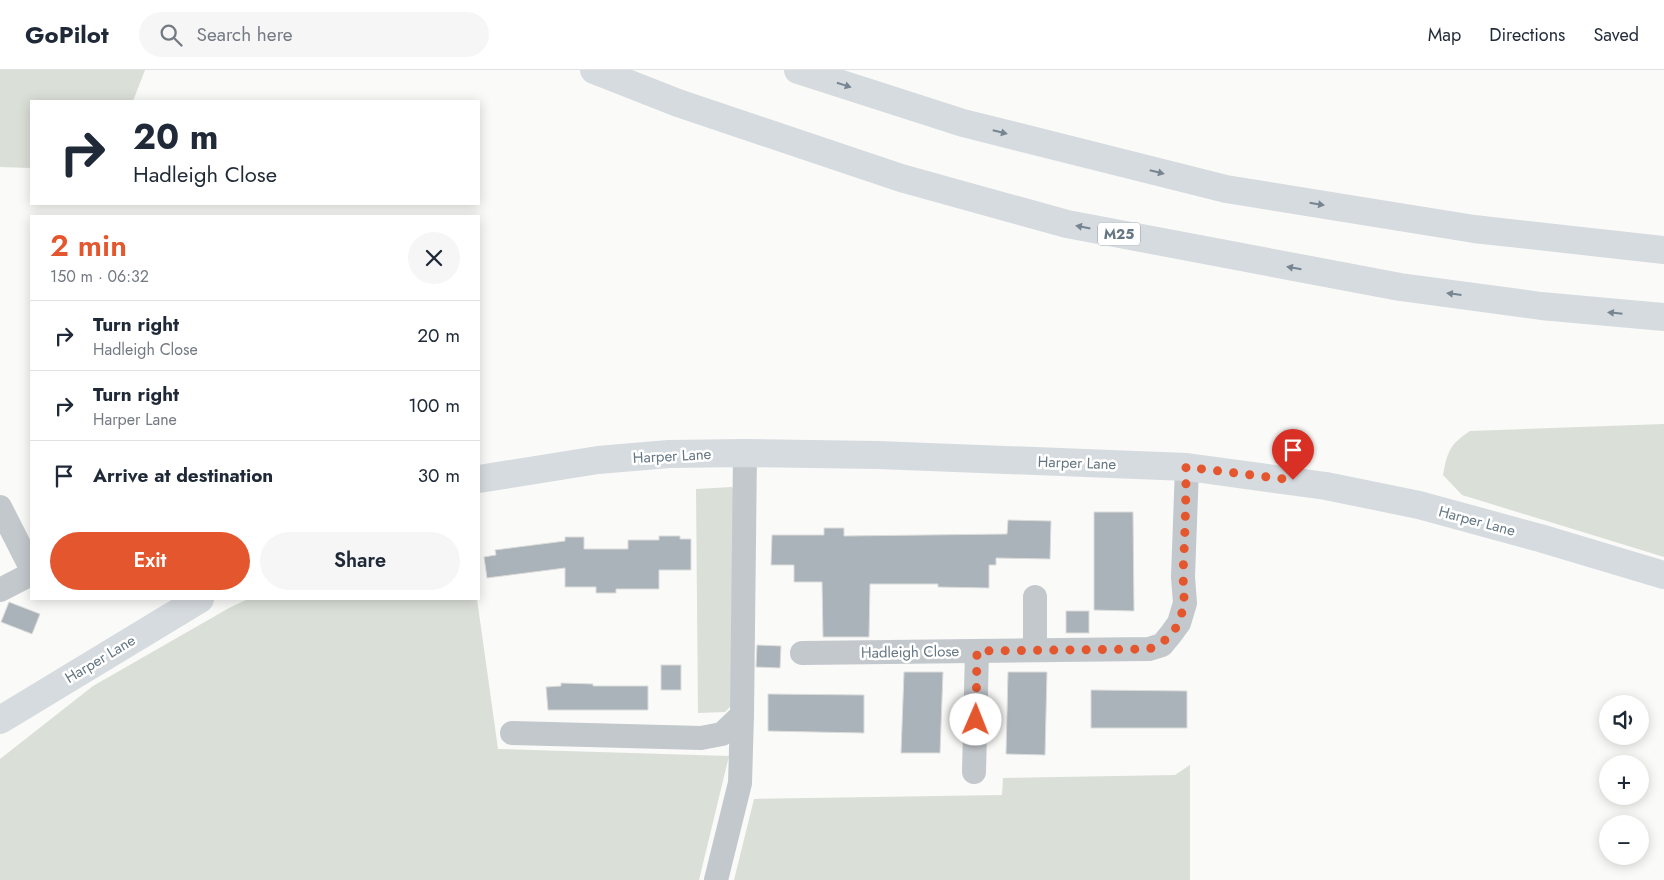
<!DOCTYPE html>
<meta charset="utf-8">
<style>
body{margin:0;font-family:Jost,sans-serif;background:#f6f6f7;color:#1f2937;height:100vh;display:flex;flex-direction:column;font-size:19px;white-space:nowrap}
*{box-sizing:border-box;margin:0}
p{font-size:16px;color:#747a83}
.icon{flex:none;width:28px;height:28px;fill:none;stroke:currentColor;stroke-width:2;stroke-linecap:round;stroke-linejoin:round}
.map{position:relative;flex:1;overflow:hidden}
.sheet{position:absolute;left:30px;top:145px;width:450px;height:385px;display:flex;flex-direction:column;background:#fff;border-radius:0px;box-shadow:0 2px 12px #0003}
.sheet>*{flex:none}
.top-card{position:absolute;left:30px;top:30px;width:450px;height:105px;border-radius:0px;box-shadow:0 2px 12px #0003;background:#fff;color:#1f2937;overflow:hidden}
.fabs{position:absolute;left:1599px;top:625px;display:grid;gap:10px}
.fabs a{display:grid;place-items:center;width:50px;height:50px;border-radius:50%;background:#fff;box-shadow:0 2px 12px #0003;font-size:25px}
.pin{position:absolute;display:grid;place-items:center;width:42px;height:42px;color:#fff;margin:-51px -21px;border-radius:50% 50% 50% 0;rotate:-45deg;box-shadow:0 0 5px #0007}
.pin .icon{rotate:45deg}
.me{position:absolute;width:55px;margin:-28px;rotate:1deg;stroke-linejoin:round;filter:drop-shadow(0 0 4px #0008)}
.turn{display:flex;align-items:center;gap:18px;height:105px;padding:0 20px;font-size:22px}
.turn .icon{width:65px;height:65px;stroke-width:2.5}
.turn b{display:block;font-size:35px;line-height:42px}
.round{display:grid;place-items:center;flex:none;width:52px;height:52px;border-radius:26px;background:#f6f6f7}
.summary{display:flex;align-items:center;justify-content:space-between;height:85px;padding:0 20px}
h1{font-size:30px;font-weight:600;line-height:38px;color:#e4572e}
.primary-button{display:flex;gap:10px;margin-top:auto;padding:10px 20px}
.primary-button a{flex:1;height:58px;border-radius:30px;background:#e4572e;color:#fff;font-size:20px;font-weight:600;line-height:58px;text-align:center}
.primary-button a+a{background:#f6f6f7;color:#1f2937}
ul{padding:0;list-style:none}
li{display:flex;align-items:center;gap:15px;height:70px;padding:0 20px;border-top:1px solid #e0e1e3}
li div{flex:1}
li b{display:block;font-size:19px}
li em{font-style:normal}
header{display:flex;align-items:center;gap:30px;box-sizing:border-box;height:70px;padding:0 25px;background:#fff;border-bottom:1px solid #e0e1e3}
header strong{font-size:24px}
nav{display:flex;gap:28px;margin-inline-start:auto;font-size:18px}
.search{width:350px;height:45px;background:#f6f6f7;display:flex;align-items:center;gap:12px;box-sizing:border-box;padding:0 18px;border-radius:28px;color:#747a83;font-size:19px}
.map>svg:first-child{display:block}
.green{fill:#dadfd7}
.building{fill:#aab3b9;stroke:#dcdcda}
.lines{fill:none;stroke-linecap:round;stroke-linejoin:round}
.minor{stroke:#c3c8cc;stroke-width:24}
.major{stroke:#d6dbdf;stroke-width:28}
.highway{stroke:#d6dbdf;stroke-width:28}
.oneway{fill:#768591}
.route{stroke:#e4572e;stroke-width:9;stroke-dasharray:0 16.2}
.labels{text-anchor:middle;stroke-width:5;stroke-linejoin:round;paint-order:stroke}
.shield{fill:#fff;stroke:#939fa8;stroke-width:1}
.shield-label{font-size:14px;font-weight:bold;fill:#657683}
.street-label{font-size:15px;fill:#657683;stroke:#fff}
</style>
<header>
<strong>GoPilot</strong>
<div class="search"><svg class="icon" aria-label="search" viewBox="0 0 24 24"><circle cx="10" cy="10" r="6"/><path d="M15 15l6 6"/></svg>Search here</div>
<nav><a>Map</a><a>Directions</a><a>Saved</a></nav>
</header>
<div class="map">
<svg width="1664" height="810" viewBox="0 0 1664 810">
<rect width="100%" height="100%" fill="#fafaf8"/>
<!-- green -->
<g class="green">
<polygon points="0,0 145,0 133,31 31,31 31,98 0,97"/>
<path d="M1664 354V487L1462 425 1443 405C1447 382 1450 374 1470 361Z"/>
<polygon points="732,417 740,431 734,633 725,642 698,643 696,419"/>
<polygon points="248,529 477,529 498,679 729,686 699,810 0,810 0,689 93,616 229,538"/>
<polygon points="1190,695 1190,810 734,810 754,729 1002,725 1003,708 1175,705"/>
</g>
<!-- building -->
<g class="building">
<polygon points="1094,442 1133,442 1134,541 1094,540"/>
<polygon points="1008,450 1051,451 1050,489 996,488 996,495 989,495 989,518 938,517 938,514 870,514 869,567 823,567 822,512 794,512 794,495 771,495 772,465 824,465 824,458 844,458 844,466 1007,464"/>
<polygon points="659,466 680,466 680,469 691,469 691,500 659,500 659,519 616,519 616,523 596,523 596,517 565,517 565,498 487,508 484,487 496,485 495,480 565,471 565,467 584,467 584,479 628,479 628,470 659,470"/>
<polygon points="9,532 40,544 32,564 1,552"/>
<rect x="1066" y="541" width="23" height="22"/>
<polygon points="757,575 781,576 780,598 756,597"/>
<rect x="661" y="595" width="20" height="25"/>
<polygon points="904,602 943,602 940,683 901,683"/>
<polygon points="1008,602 1047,602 1045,685 1006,684"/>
<polygon points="561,613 593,614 593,616 648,616 648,640 548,640 546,617 561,616"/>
<polygon points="1091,620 1187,621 1187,658 1091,658"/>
<polygon points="768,624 864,625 864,663 768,661"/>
</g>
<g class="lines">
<!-- minor -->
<g class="minor">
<polyline points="0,437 31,498"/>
<polyline points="0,520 31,504"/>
<polyline points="1035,580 1035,527"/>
<polyline points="802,583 1149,579 1162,575 1171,564 1179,553 1185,533 1183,507 1187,397"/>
<polyline points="512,663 701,668 722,664 742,645 745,383"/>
<polyline points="974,702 977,581"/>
<polyline points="716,810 740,713 742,645"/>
</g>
<!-- major -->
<g class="major">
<polyline points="479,409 598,390 669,384 745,383 878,385 1187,397 1326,416 1419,435 1540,468 1664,505"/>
<polyline points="0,650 200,529"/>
</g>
<!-- highway -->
<g class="highway">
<polyline points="594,0 678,33 901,108 1067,154 1400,217 1541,236 1664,247"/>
<polyline points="798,0 963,53 1226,119 1474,159 1664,180"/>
</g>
</g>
<!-- one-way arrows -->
<defs><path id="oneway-solid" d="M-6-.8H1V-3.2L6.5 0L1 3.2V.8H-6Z" transform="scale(1.25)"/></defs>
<g class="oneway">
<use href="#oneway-solid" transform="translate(844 15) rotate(18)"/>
<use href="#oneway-solid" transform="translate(1000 62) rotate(14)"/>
<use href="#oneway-solid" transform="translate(1157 102) rotate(14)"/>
<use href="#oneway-solid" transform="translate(1317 134) rotate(9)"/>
<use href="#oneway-solid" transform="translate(1083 157) rotate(-169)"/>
<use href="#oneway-solid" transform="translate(1294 198) rotate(-170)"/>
<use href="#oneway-solid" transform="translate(1454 224) rotate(-173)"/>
<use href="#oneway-solid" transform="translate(1615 243) rotate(-174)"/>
</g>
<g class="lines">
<!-- route -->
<path class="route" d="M976 650 977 581 1149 579C1162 574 1174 565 1179 551 1187 532 1183 521 1183 502 1185 467 1186 432 1186 397L1293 410"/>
</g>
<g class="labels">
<!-- shield labels -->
<rect class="shield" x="1098" y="152.5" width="42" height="23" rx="4"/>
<g class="shield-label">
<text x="1119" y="169">M25</text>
</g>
<!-- street labels -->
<g class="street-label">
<text transform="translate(672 386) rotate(-3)" y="5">Harper Lane</text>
<text transform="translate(1077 393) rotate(2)" y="5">Harper Lane</text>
<text transform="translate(1477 451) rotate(15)" y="5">Harper Lane</text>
<text transform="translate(910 582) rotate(-1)" y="5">Hadleigh Close</text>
<text transform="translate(100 589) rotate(-31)" y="5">Harper Lane</text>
</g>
</g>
</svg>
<div class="fabs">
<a><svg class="icon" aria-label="sound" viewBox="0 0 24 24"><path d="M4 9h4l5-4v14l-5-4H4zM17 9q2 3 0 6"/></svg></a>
<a>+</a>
<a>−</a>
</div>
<div class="pin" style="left:1293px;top:410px;background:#d93025"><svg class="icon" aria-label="arrive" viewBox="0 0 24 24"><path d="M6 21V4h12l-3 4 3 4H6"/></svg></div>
<svg class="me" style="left:976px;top:650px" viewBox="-20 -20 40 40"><circle r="19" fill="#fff"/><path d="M0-13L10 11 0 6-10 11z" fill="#e4572e"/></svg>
<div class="top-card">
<div class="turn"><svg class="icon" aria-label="right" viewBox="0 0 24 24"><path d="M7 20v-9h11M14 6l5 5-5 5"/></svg><div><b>20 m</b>Hadleigh Close</div></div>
</div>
<section class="sheet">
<div class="summary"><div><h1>2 min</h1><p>150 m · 06:32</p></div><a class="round"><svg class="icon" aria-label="close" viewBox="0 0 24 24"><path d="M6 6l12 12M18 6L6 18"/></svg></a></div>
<ul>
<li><svg class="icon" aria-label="right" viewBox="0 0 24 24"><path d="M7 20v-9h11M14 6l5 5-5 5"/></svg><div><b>Turn right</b><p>Hadleigh Close</p></div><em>20 m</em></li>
<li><svg class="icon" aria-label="right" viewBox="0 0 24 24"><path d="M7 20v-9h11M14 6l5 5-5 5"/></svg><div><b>Turn right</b><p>Harper Lane</p></div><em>100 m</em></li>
<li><svg class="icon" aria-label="arrive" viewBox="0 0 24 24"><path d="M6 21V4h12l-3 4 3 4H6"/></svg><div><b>Arrive at destination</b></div><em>30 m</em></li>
</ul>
<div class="primary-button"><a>Exit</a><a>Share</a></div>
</section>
</div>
